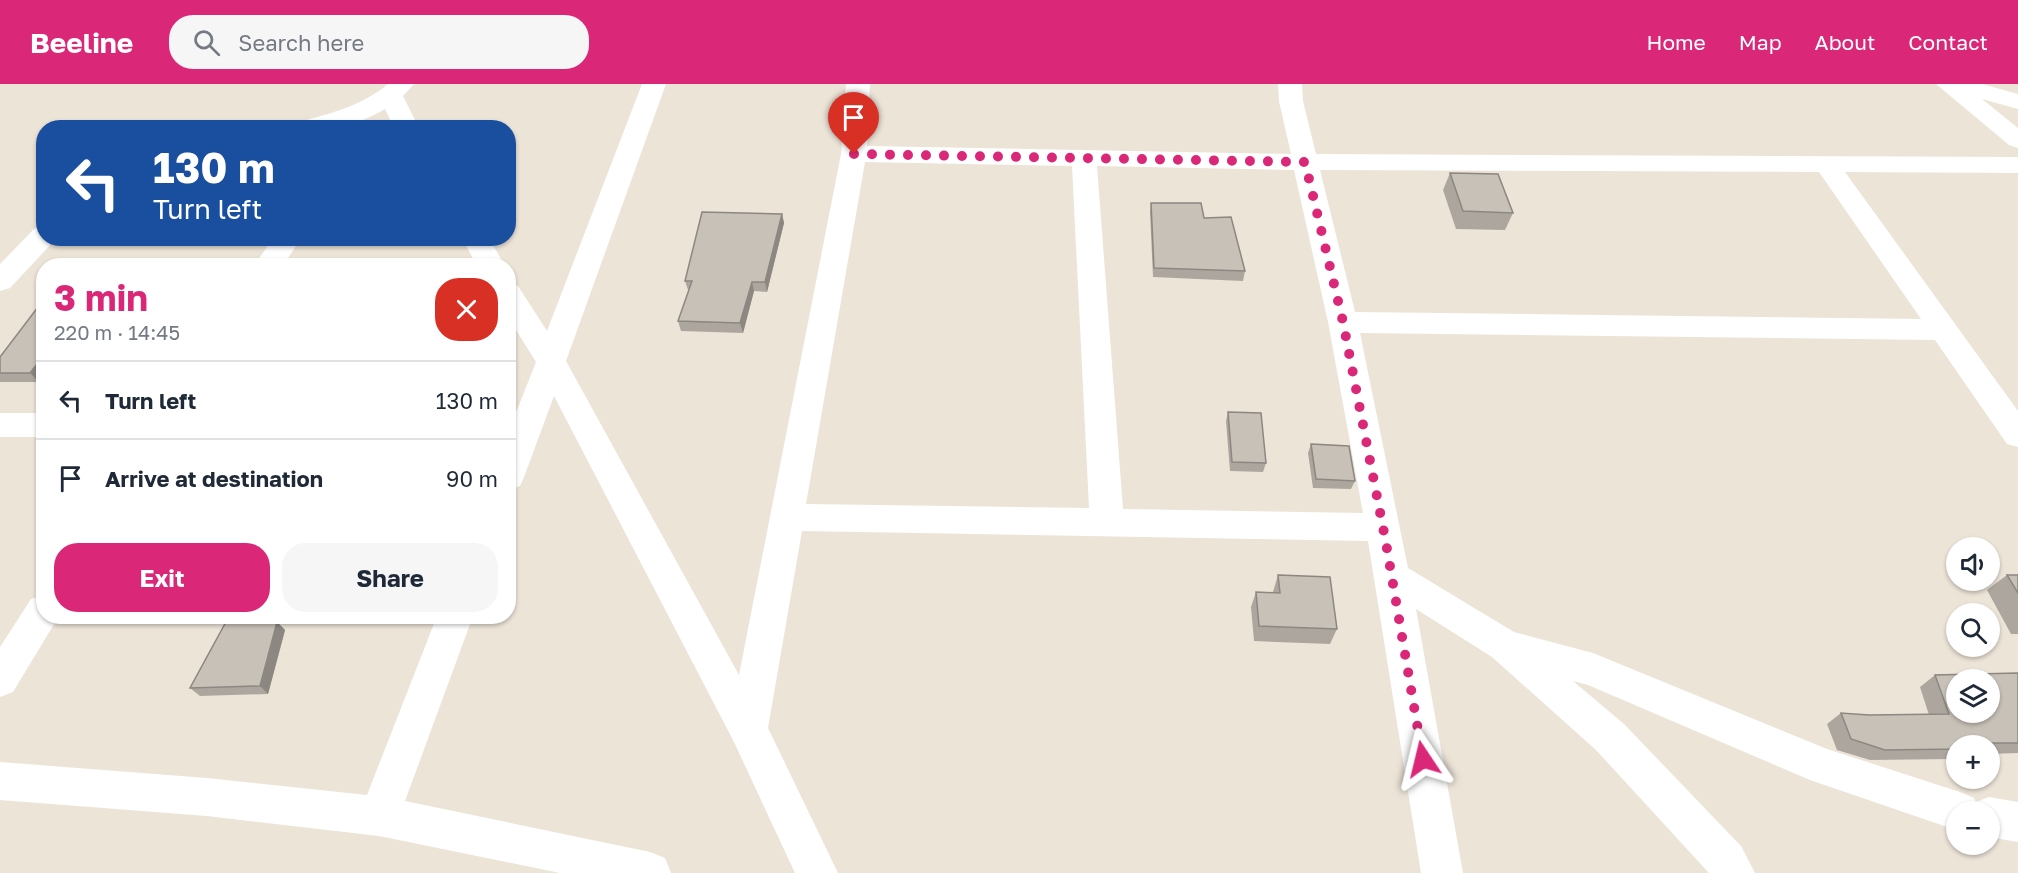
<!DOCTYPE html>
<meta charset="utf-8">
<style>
body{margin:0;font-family:"Golos Text",sans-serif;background:#f6f6f7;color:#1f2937;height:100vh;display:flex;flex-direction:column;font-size:22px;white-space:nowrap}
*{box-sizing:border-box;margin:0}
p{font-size:20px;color:#747a83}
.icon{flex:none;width:33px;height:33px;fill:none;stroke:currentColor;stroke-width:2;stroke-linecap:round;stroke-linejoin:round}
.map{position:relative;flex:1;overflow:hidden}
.drawer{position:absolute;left:36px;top:174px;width:480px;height:366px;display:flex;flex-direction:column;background:#fff;border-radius:24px;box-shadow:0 2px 4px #0004}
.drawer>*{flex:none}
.hud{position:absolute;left:36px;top:36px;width:480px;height:126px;border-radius:24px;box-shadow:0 2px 4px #0004;background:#1a4fa0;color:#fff;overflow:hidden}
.tools{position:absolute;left:1946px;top:453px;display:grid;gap:12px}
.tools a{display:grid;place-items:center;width:54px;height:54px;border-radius:50%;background:#fff;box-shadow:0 2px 4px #0004;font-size:30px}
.pin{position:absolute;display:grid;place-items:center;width:51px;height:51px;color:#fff;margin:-62px -26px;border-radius:50% 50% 50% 0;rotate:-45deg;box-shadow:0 0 6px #0007}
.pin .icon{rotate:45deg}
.me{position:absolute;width:66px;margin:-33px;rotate:350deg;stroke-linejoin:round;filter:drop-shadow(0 0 4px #0008)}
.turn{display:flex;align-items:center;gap:21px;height:126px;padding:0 18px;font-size:27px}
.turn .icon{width:78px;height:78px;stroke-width:2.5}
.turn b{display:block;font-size:42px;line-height:51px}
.round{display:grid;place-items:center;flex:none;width:63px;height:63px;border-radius:24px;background:#f6f6f7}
.headline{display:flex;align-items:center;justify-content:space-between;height:102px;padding:0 18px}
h1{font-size:36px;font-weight:700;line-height:45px;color:#db2777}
.action{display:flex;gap:12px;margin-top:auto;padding:12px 18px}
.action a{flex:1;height:69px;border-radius:24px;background:#db2777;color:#fff;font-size:24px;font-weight:700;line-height:69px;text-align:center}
.action a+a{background:#f6f6f7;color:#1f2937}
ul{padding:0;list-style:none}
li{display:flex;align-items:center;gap:18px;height:78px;padding:0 18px;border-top:2px solid #e0e1e3}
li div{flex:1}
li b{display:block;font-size:22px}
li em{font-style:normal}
header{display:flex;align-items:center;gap:36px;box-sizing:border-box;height:84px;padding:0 30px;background:#db2777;color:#fff}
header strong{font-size:28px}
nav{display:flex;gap:33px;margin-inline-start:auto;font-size:21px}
.search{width:420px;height:54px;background:#f6f6f7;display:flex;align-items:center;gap:15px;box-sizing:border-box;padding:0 21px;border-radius:24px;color:#747a83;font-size:22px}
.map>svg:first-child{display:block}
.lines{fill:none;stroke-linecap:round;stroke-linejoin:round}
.street{fill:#fff;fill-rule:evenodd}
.wall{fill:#aca69e}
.shaded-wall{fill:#8c8781}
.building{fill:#c8c1b8;stroke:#8c8781;stroke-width:1.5;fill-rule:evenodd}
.route{stroke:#db2777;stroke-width:10;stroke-dasharray:0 18}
</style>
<header>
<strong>Beeline</strong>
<div class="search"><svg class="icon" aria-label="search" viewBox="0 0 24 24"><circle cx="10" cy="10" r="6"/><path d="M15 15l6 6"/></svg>Search here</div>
<nav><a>Home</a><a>Map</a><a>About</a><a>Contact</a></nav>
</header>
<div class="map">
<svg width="2018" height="789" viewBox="0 0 2018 789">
<rect width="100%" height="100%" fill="#ede4d8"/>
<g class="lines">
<!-- street -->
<g class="street">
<path d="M388 0H414L403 12 419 44H394L385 25C351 45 330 44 292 44L295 39C329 30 360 23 388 0Z"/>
<path d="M642 0H666L566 277 739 591 841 70 846 0H870L867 62 1291 70 1279 17 1278 0H1302L1303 17 1316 70 2018 73V89L1845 88 2018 327V363L2007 360 1935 256 1360 249 1408 484 1514 548 1593 569 1827 665 1960 708 1974 714 1976 718 1989 713 2018 718V758L1989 753V728H1956V746L1810 696 1588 601 1573 597 1624 640 1741 762 1755 789H1709L1596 666 1492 573 1416 525 1463 789H1421L1368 457 802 447 768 644 838 789H795L734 658 554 312 524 393 520 402 508 406V349L536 278 508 233V199L518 202 547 247ZM865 78 1072 82 1089 424 806 420ZM1097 82 1294 86 1328 238 1363 429 1123 425ZM1320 86 1819 88 1921 235 1355 228Z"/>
<polygon points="1936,0 1982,0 2018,10 2018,25 1982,15 2018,44 2018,64 2009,61"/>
<polygon points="44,142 44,154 55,154 54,157 10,204 0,207 0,180 34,145"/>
<polygon points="273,154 301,154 283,182 254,182"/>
<polygon points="462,154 489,154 505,182 477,182"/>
<rect x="0" y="329" width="44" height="24"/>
<polygon points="44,511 44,532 59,532 13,608 0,613 0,563 31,515"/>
<polygon points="437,532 473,532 405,717 650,768 665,774 671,789 560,789 379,752 207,732 0,716 0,678 207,694 367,711"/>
</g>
</g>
<!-- wall -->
<g class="wall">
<polygon points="1450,89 1513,129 1505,146 1456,145 1443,106"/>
<polygon points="1151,119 1204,134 1245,187 1243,197 1153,193 1150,128"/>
<polygon points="782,130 784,139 767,208 754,207 743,249 681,247 678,237 689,206 688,206 685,197"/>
<polygon points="44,223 44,292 39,298 0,298 0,273"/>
<polygon points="1228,328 1266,379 1263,388 1230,387 1226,337"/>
<polygon points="1311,360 1355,397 1351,405 1313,404 1308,369"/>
<polygon points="1278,491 1337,545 1330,560 1254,557 1251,523 1256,508 1273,508"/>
<polygon points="2007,491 2018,491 2018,550 2011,550 1987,506"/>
<polygon points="277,538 285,546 268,610 200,612 190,604"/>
<polygon points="2018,589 2018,669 1989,670 1989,662 1956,662 1956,674 1954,675 1870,676 1837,666 1827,640 1841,629 1869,631 1929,631 1920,603 1935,591"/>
</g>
<!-- shaded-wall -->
<g class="shaded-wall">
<polygon points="782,130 784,139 767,208 765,198"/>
<polygon points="752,198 754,207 743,249 740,239"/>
<polygon points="44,271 44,292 39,298 30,289"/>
<polygon points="277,538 285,546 268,610 260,602"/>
</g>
<!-- building -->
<g class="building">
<polygon points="1450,89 1498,90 1513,129 1463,127"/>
<polygon points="1151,119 1201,119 1204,134 1231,133 1245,187 1154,184"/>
<polygon points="702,128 782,130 765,198 752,198 740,239 678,237 692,197 685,197"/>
<polygon points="38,223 44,223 44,271 30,289 0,289 0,273"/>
<polygon points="1228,328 1261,329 1266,379 1232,378"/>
<polygon points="1311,360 1349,362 1355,397 1316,395"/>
<polygon points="1278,491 1330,493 1337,545 1259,542 1256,508 1280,509"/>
<polygon points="2007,491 2018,491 2018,509"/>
<polygon points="227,536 277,538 260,602 190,604"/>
<path d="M2018 589V659H1968L1969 662H1956V665L1885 666 1851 655 1841 629 1869 631 1949 630 1935 591ZM1956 596H1989V628H1956Z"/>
</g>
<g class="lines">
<!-- route -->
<polyline class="route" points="854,70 1305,78 1343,238 1386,459 1423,675"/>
</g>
</svg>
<div class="tools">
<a><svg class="icon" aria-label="sound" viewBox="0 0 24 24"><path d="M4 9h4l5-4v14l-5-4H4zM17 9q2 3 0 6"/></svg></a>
<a><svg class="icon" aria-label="search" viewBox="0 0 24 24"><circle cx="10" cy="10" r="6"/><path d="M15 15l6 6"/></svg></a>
<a><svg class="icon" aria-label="layers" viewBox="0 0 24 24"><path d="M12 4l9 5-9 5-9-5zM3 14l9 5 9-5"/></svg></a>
<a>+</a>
<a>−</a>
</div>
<div class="pin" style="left:854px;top:70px;background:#d93025"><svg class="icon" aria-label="arrive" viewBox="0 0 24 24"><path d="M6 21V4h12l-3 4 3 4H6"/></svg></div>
<svg class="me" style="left:1423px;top:675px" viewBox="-20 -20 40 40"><path d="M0-17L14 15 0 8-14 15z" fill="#db2777" stroke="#fff" stroke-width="4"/></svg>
<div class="hud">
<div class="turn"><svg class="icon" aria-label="left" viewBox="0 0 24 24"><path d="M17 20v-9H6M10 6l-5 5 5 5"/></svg><div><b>130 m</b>Turn left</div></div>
</div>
<section class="drawer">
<div class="headline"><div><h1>3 min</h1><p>220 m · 14:45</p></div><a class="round" style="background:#d93025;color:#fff"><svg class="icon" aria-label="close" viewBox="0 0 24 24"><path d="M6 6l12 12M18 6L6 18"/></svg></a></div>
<ul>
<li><svg class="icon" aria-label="left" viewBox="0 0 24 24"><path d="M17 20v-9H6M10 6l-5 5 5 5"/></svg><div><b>Turn left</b></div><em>130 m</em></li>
<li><svg class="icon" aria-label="arrive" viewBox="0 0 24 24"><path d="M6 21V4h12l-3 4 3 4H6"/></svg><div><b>Arrive at destination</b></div><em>90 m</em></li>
</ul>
<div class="action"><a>Exit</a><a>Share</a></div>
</section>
</div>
